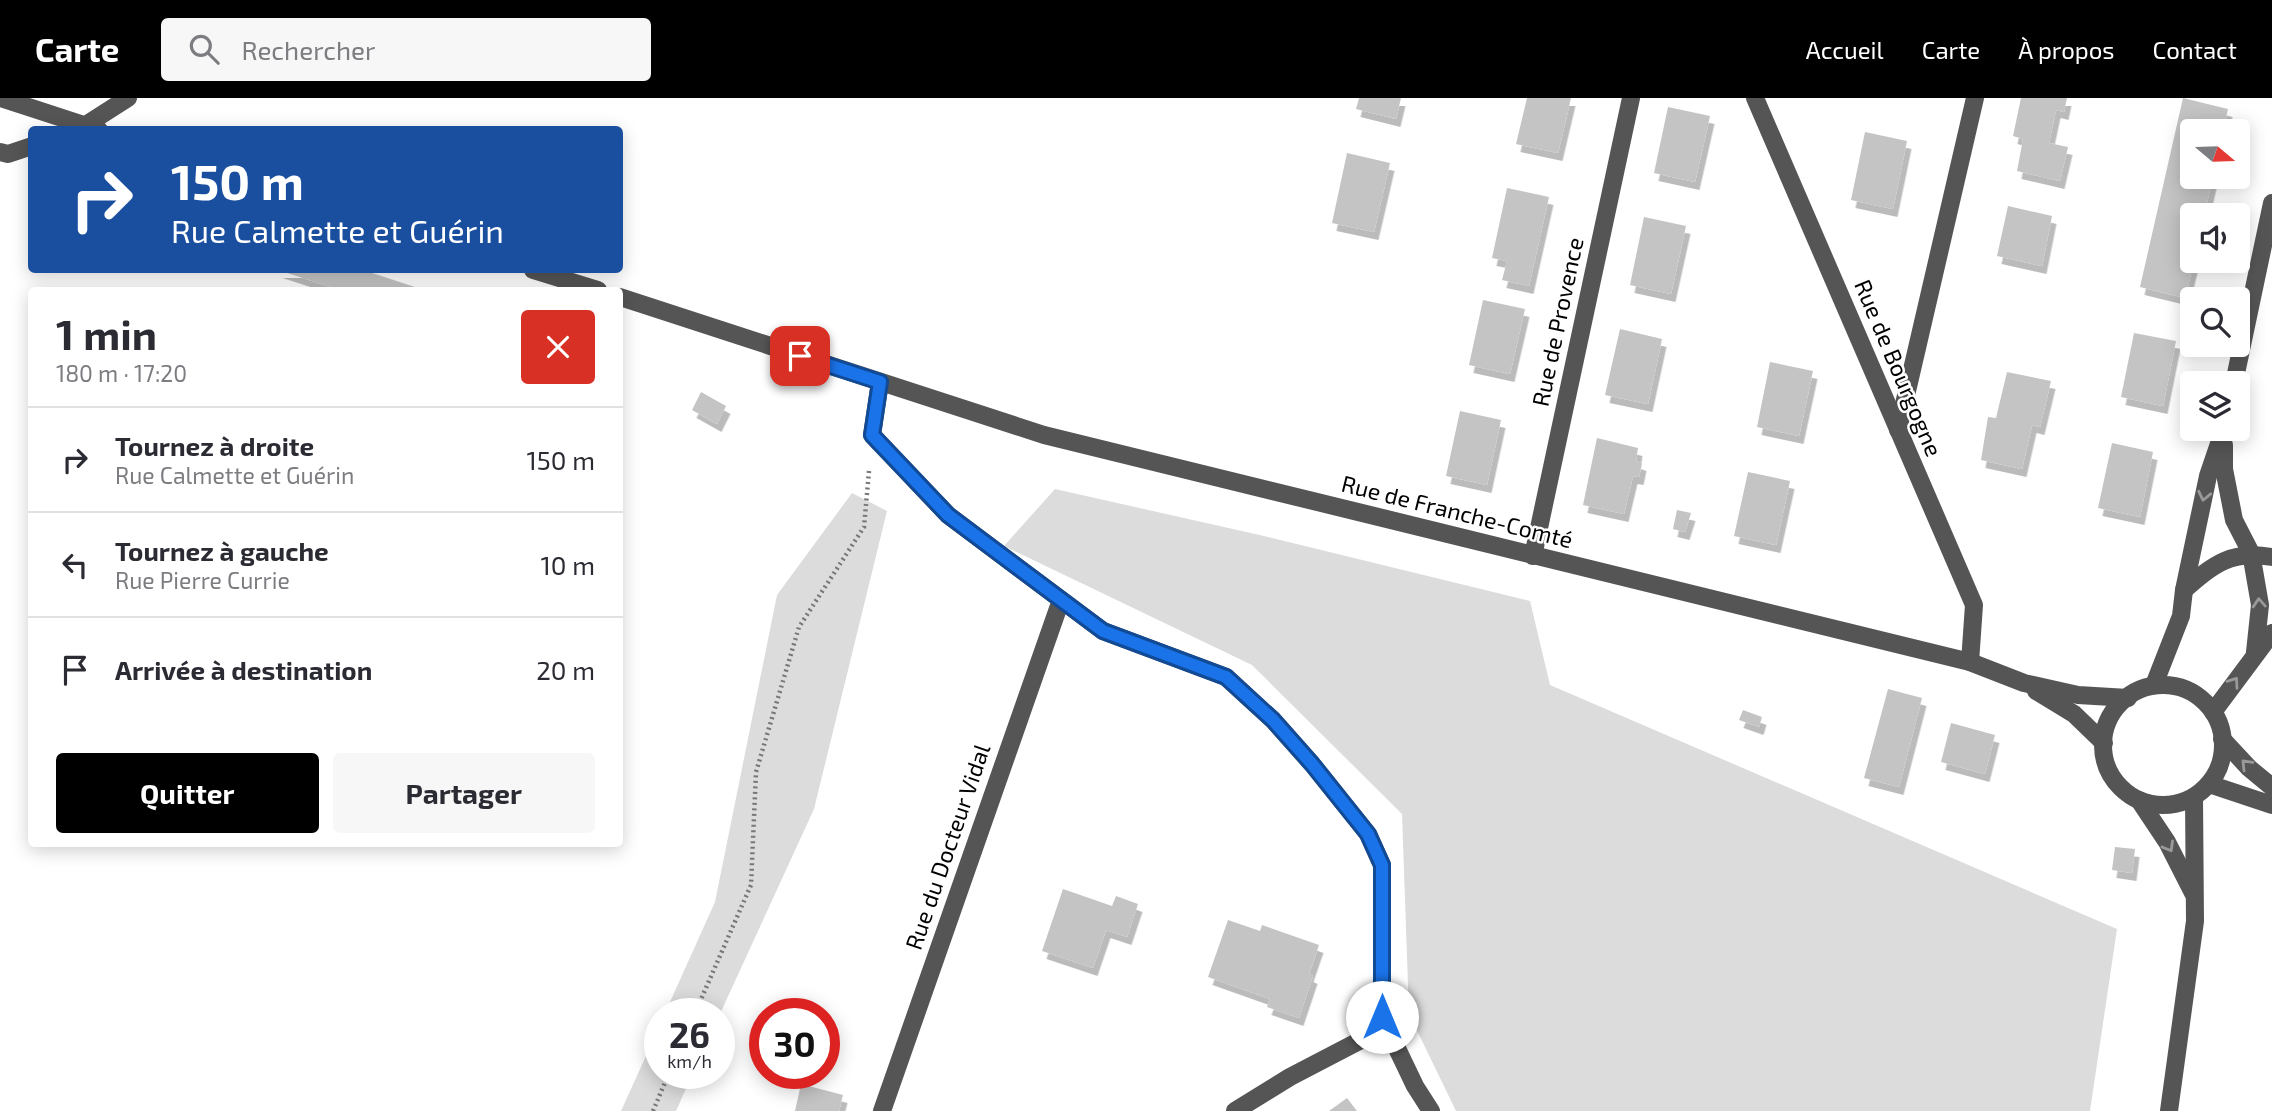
<!DOCTYPE html>
<html lang="fr">
<meta charset="utf-8">
<style>
body{margin:0;font-family:"Exo 2",sans-serif;background:#f7f7f7;color:#2b2b33;height:100vh;display:flex;flex-direction:column;font-size:26px;white-space:nowrap}
*{box-sizing:border-box;margin:0}
p{font-size:23px;color:#7c7c81}
.icon{flex:none;width:38px;height:38px;fill:none;stroke:currentColor;stroke-width:2;stroke-linecap:round;stroke-linejoin:round}
.map{position:relative;flex:1;overflow:hidden}
.drawer{position:absolute;left:28px;top:189px;width:595px;height:560px;display:flex;flex-direction:column;background:#fff;border-radius:7px;box-shadow:0 4px 18px #0003}
.drawer>*{flex:none}
.guide{position:absolute;left:28px;top:28px;width:595px;height:147px;border-radius:7px;box-shadow:0 4px 18px #0003;background:#1a4fa0;color:#fff;overflow:hidden}
.needle{width:46px;rotate:109deg}
.controls{position:absolute;left:2180px;top:21px;display:grid;gap:14px}
.controls a{display:grid;place-items:center;width:70px;height:70px;border-radius:7px;background:#fff;box-shadow:0 4px 18px #0003;font-size:35px}
.speed{position:absolute;left:644px;top:900px;display:flex;gap:14px;font-size:35px;font-weight:700;text-align:center}
.speed>*{display:grid;place-content:center;width:91px;height:91px;border-radius:50%;background:#fff;box-shadow:0 4px 18px #0003;line-height:1}
.speed small{font-size:18px;font-weight:400}
.speed .limit{border:10px solid #d22;background:#fff;color:#111}
.pin{position:absolute;display:grid;place-items:center;width:60px;height:60px;color:#fff;margin:-30px;border-radius:14px;box-shadow:0 4px 10px #0006}
.me{position:absolute;width:77px;margin:-38px;rotate:0deg;stroke-linejoin:round;filter:drop-shadow(0 0 5px #0008)}
.turn{display:flex;align-items:center;gap:24px;height:147px;padding:0 28px;font-size:32px}
.turn .icon{width:91px;height:91px;stroke-width:2.5}
.turn b{display:block;font-size:49px;line-height:60px}
.round{display:grid;place-items:center;flex:none;width:74px;height:74px;border-radius:7px;background:#f7f7f7}
.head{display:flex;align-items:center;justify-content:space-between;height:119px;padding:0 28px}
h1{font-size:42px;font-weight:700;line-height:52px}
.primary-button{display:flex;gap:14px;margin-top:auto;padding:14px 28px}
.primary-button a{flex:1;height:80px;border-radius:7px;background:#000;color:#fff;font-size:28px;font-weight:700;line-height:80px;text-align:center}
.primary-button a+a{background:#f7f7f7;color:#2b2b33}
ul{padding:0;list-style:none}
li{display:flex;align-items:center;gap:21px;height:105px;padding:0 28px;border-top:2px solid #e1e1e2}
li div{flex:1}
li b{display:block;font-size:26px}
li em{font-style:normal}
header{display:flex;align-items:center;gap:42px;box-sizing:border-box;height:98px;padding:0 35px;background:#000;color:#fff}
header strong{font-size:33px}
nav{display:flex;gap:38px;margin-inline-start:auto;font-size:24px}
.search{width:490px;height:63px;background:#f7f7f7;display:flex;align-items:center;gap:18px;box-sizing:border-box;padding:0 24px;border-radius:7px;color:#7c7c81;font-size:26px}
.map>svg:first-child{display:block}
.green{fill:#dcdcdc}
.building{fill:#c4c4c4;filter:url(#shadow)}
.lines{fill:none;stroke-linecap:round;stroke-linejoin:round}
.path{stroke:#777;stroke-width:4.5;stroke-dasharray:2 3.5;stroke-linecap:butt}
.minor{stroke:#555;stroke-width:18}
.oneway{stroke:#999}
.route-casing{stroke:#114b97;stroke-width:18}
.route{stroke:#1a73e8;stroke-width:12}
.labels{text-anchor:middle;stroke-width:5;stroke-linejoin:round;paint-order:stroke}
.street-label{font-size:23px;fill:#000;stroke:#fff}
</style>
<header>
<strong>Carte</strong>
<div class="search"><svg class="icon" aria-label="search" viewBox="0 0 24 24"><circle cx="10" cy="10" r="6"/><path d="M15 15l6 6"/></svg>Rechercher</div>
<nav><a>Accueil</a><a>Carte</a><a>À propos</a><a>Contact</a></nav>
</header>
<div class="map">
<svg width="2272" height="1013" viewBox="0 0 2272 1013">
<defs>
<filter id="shadow"><feDropShadow dx="4.5" dy="8" stdDeviation="0" flood-color="#0004"/></filter>
</defs>
<rect width="100%" height="100%" fill="#fff"/>
<!-- green -->
<g class="green">
<polygon points="1055,391 1264,438 1530,503 1550,587 2117,831 2090,1013 1456,1013 1409,916 1402,716 1252,567 1004,448"/>
<polygon points="852,395 887,413 814,711 719,918 719,915 665,915 715,804 777,497"/>
<polygon points="660,927 660,975 693,975 676,1013 621,1013"/>
</g>
<!-- building -->
<g class="building">
<polygon points="1359,0 1401,0 1396,21 1356,11"/>
<polygon points="1527,0 1571,0 1558,55 1516,46"/>
<polygon points="2021,0 2067,0 2064,14 2056,12 2049,45 2068,49 2060,83 2017,73 2023,41 2013,38"/>
<polygon points="2183,0 2228,11 2223,33 2193,33 2193,79 2213,79 2204,117 2193,117 2194,163 2185,200 2140,189"/>
<polygon points="1668,9 1710,18 1695,84 1654,75"/>
<polygon points="1865,34 1907,43 1893,111 1851,102"/>
<polygon points="1347,55 1390,65 1374,134 1332,125"/>
<polygon points="1507,90 1549,99 1529,188 1502,182 1507,163 1492,160"/>
<polygon points="2008,108 2052,118 2042,168 1997,158"/>
<polygon points="1644,119 1686,128 1671,196 1630,187"/>
<polygon points="278,172 363,172 424,192 340,192"/>
<polygon points="1483,202 1525,211 1510,276 1469,267"/>
<polygon points="1620,231 1662,241 1648,306 1605,297"/>
<polygon points="2134,235 2176,243 2163,308 2121,299"/>
<polygon points="1770,264 1813,273 1799,338 1757,329"/>
<polygon points="2007,274 2051,283 2040,329 2032,327 2022,371 1981,362 1988,319 1996,320"/>
<polygon points="701,294 726,308 717,326 692,312"/>
<polygon points="1460,313 1501,322 1487,387 1446,378"/>
<polygon points="1597,340 1638,350 1636,363 1642,365 1639,379 1633,378 1624,416 1583,407"/>
<polygon points="2112,345 2153,354 2140,419 2098,410"/>
<polygon points="1748,374 1790,383 1776,447 1734,438"/>
<polygon points="1677,412 1691,415 1685,434 1673,431"/>
<polygon points="1888,591 1922,600 1899,689 1864,680"/>
<polygon points="1743,612 1762,619 1759,629 1739,622"/>
<polygon points="1951,625 1995,637 1985,676 1941,664"/>
<polygon points="2115,749 2135,751 2132,775 2112,772"/>
<polygon points="1063,791 1112,808 1116,798 1138,806 1127,839 1106,832 1093,870 1042,853"/>
<polygon points="1228,822 1260,833 1262,827 1319,847 1309,876 1313,878 1299,920 1267,909 1270,901 1208,879"/>
<polygon points="801,986 843,997 839,1013 795,1013"/>
<polygon points="1347,1000 1357,1013 1329,1013"/>
</g>
<g class="lines">
<!-- path -->
<g class="path">
<polyline points="695,915 751,787 756,674 799,529 864,429 869,373"/>
<polyline points="653,1013 669,975"/>
</g>
<!-- minor -->
<g class="minor">
<polyline points="1,0 99,32"/>
<polyline points="1755,0 1974,507 1970,564"/>
<polyline points="81,30 128,0"/>
<polyline points="0,54 8,56 32,48"/>
<polyline points="533,172 598,192"/>
<polyline points="620,199 1044,337 1970,564 2024,585 2078,597 2128,600"/>
<polyline points="880,284 872,337 948,417 1103,533 1226,579 1273,622 1312,666 1368,736 1382,767 1382,919 1415,988 1431,1013"/>
<polyline points="2234,285 2272,105"/>
<polyline points="1898,332 1975,0"/>
<polyline points="2224,347 2224,371 2234,422 2251,455 2260,507 2255,554"/>
<polyline points="1533,458 1631,0"/>
<path d="M2184 492C2214 466 2231 452 2272 459"/>
<polyline points="2154,587 2181,518 2184,492 2208,378 2224,331"/>
<circle cx="2163" cy="647" r="60"/>
<polyline points="2036,593 2074,616 2104,645"/>
<polyline points="2213,614 2272,535"/>
<polyline points="2222,641 2249,670 2272,689"/>
<polyline points="2209,686 2272,707"/>
<polyline points="2139,702 2167,744 2193,795"/>
<polyline points="882,1013 1061,502"/>
<polyline points="1235,1013 1290,979 1386,929"/>
<polyline points="2169,1013 2195,823 2194,699"/>
</g>
</g>
<!-- one-way arrows -->
<defs><path id="oneway-chevron" d="M-2-3.5L2.5 0L-2 3.5" fill="none" stroke-width="1.6" stroke-linecap="round" stroke-linejoin="round" transform="scale(1.75)"/></defs>
<g class="oneway">
<use href="#oneway-chevron" transform="translate(2204 398) rotate(102)"/>
<use href="#oneway-chevron" transform="translate(2259 505) rotate(-94)"/>
<use href="#oneway-chevron" transform="translate(2234 584) rotate(-55)"/>
<use href="#oneway-chevron" transform="translate(2246 666) rotate(-134)"/>
<use href="#oneway-chevron" transform="translate(2169 749) rotate(60)"/>
</g>
<g class="lines">
<!-- route casing -->
<g class="route-casing">
<polyline id="route" points="800,258 880,284 872,337 948,417 1103,533 1226,579 1273,622 1312,666 1368,736 1382,767 1382,919"/>
</g>
<!-- route -->
<use href="#route" class="route"/>
</g>
<g class="labels">
<!-- street labels -->
<g class="street-label">
<text transform="translate(1558 224) rotate(-78)" y="8">Rue de Provence</text>
<text transform="translate(1898 270) rotate(67)" y="8">Rue de Bourgogne</text>
<text transform="translate(1457 414) rotate(14)" y="8">Rue de Franche-Comté</text>
<text transform="translate(948 749) rotate(-71)" y="8">Rue du Docteur Vidal</text>
</g>
</g>
</svg>
<div class="controls">
<a><svg class="needle" viewBox="-14 -14 28 28"><path d="M0-13l5 13h-10z" fill="#e53935"/><path d="M0 13l5-13h-10z" fill="#7c7c81"/></svg></a>
<a><svg class="icon" aria-label="sound" viewBox="0 0 24 24"><path d="M4 9h4l5-4v14l-5-4H4zM17 9q2 3 0 6"/></svg></a>
<a><svg class="icon" aria-label="search" viewBox="0 0 24 24"><circle cx="10" cy="10" r="6"/><path d="M15 15l6 6"/></svg></a>
<a><svg class="icon" aria-label="layers" viewBox="0 0 24 24"><path d="M12 4l9 5-9 5-9-5zM3 14l9 5 9-5"/></svg></a>
</div>
<div class="speed"><div>26<small>km/h</small></div><div class="limit">30</div></div>
<div class="pin" style="left:800px;top:258px;background:#d93025"><svg class="icon" aria-label="arrive" viewBox="0 0 24 24"><path d="M6 21V4h12l-3 4 3 4H6"/></svg></div>
<svg class="me" style="left:1382px;top:919px" viewBox="-20 -20 40 40"><circle r="19" fill="#fff"/><path d="M0-13L10 11 0 6-10 11z" fill="#1a73e8"/></svg>
<div class="guide">
<div class="turn"><svg class="icon" aria-label="right" viewBox="0 0 24 24"><path d="M7 20v-9h11M14 6l5 5-5 5"/></svg><div><b>150 m</b>Rue Calmette et Guérin</div></div>
</div>
<section class="drawer">
<div class="head"><div><h1>1 min</h1><p>180 m · 17:20</p></div><a class="round" style="background:#d93025;color:#fff"><svg class="icon" aria-label="close" viewBox="0 0 24 24"><path d="M6 6l12 12M18 6L6 18"/></svg></a></div>
<ul>
<li><svg class="icon" aria-label="right" viewBox="0 0 24 24"><path d="M7 20v-9h11M14 6l5 5-5 5"/></svg><div><b>Tournez à droite</b><p>Rue Calmette et Guérin</p></div><em>150 m</em></li>
<li><svg class="icon" aria-label="left" viewBox="0 0 24 24"><path d="M17 20v-9H6M10 6l-5 5 5 5"/></svg><div><b>Tournez à gauche</b><p>Rue Pierre Currie</p></div><em>10 m</em></li>
<li><svg class="icon" aria-label="arrive" viewBox="0 0 24 24"><path d="M6 21V4h12l-3 4 3 4H6"/></svg><div><b>Arrivée à destination</b></div><em>20 m</em></li>
</ul>
<div class="primary-button"><a>Quitter</a><a>Partager</a></div>
</section>
</div>
